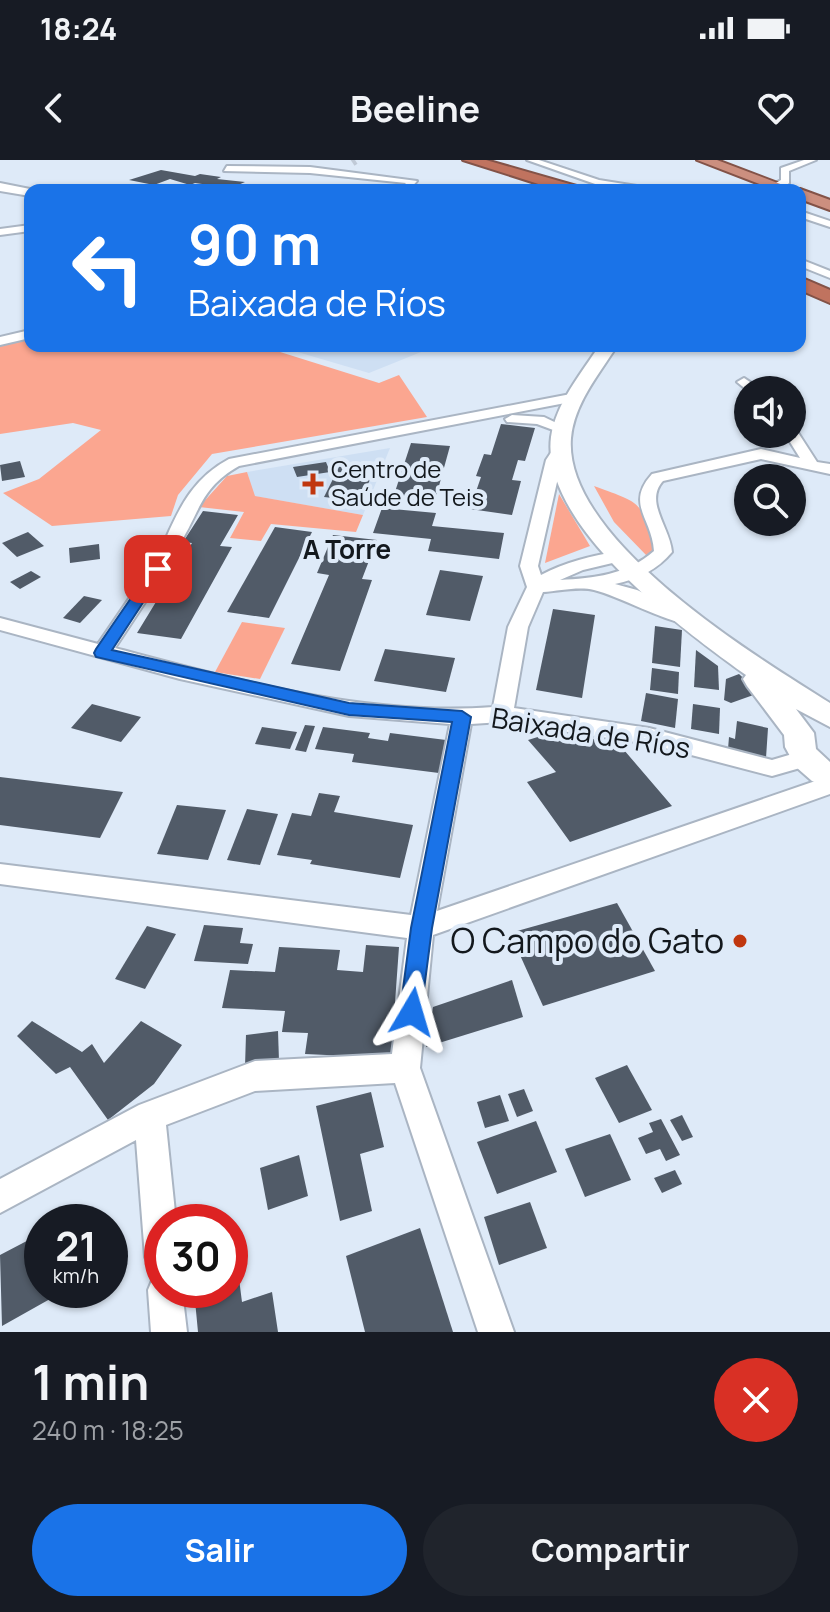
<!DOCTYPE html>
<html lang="es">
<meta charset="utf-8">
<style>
body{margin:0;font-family:Manrope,sans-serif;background:#20242c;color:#f1f3f6;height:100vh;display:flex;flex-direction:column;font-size:30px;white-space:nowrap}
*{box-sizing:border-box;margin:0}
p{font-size:26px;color:#9ea1a6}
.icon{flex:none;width:44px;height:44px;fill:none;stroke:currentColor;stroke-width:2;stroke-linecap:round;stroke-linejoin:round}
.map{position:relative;height:1172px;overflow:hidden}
.panel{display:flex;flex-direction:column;background:#171b24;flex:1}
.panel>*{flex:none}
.guide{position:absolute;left:24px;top:24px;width:782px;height:168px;border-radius:16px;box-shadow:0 2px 6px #0004;background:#1a73e8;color:#fff;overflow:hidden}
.fabs{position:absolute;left:734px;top:216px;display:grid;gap:16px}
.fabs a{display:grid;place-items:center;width:72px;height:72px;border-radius:50%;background:#171b24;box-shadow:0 2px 6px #0004;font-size:40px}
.speed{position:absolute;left:24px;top:1044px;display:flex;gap:16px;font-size:40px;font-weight:700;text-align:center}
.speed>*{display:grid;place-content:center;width:104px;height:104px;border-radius:50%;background:#171b24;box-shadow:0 2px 6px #0004;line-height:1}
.speed small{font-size:20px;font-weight:400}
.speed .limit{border:12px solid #d22;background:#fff;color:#111}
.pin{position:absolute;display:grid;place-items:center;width:68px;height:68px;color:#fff;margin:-34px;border-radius:16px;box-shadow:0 4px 12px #0006}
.me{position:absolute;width:88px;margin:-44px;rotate:7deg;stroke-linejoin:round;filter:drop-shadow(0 0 6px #0008)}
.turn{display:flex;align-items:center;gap:28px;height:168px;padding:0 32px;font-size:36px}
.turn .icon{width:104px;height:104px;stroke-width:2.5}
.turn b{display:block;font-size:56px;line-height:68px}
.round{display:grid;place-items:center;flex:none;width:84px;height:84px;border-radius:42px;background:#20242c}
.head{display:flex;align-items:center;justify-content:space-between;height:136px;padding:0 32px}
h1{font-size:48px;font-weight:700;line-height:60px}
.cta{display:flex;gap:16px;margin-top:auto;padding:16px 32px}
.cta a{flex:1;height:92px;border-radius:48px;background:#1a73e8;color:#fff;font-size:32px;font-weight:700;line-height:92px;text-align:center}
.cta a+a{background:#20242c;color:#f1f3f6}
.status{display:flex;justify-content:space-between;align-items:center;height:56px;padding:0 40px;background:#171b24;direction:ltr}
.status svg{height:22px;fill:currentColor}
header{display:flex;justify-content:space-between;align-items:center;height:104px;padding:0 32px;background:#171b24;font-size:36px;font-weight:700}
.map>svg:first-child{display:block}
.built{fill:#cedff3}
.green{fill:#fba690}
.building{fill:#515b68}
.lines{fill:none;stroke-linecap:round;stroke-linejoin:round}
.minor-tunnel{stroke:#c0cad7;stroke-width:9;stroke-dasharray:9 5;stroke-linecap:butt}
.minor-casing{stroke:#aab5c3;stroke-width:4}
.secondary-casing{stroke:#aab5c3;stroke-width:4}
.trunk-casing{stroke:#835348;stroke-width:4}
.motorway-casing{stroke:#835348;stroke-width:4}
.minor{fill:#fff;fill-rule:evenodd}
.secondary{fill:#fff;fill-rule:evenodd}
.trunk{fill:#cc8f7f;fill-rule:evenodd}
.motorway{fill:#c0735f;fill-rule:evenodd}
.route{fill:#1a73e8;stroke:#114b97;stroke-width:2}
.poi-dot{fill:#c0370f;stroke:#deeaf8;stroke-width:3}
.labels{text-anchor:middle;stroke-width:8;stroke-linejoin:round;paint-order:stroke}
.far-poi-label{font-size:24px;fill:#13181d;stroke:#deeaf8;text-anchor:start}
.far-neighbourhood-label{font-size:26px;font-weight:bold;fill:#13181d;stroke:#deeaf8}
.street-label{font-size:28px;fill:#13181d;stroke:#deeaf8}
.near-poi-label{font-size:34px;fill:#13181d;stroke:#deeaf8;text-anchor:end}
</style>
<div class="status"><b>18:24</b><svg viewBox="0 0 49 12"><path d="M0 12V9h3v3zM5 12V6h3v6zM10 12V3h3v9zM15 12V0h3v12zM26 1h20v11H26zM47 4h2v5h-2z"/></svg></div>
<header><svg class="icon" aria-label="back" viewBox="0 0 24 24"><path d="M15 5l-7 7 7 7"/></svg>Beeline<svg class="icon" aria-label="heart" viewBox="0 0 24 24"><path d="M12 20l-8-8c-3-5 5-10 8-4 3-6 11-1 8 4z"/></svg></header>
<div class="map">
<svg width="830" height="1172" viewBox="0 0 830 1172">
<rect width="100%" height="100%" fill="#deeaf8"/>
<!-- built -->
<g class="built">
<polygon points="277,186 436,186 369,213"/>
<polygon points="390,288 363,355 254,336 247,312"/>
</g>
<!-- green -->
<g class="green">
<polygon points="30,178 30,186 261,186 379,223 399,215 427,257 212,294 178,335 171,356 52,366 3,333 39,319 101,270 73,263 0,274 0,185"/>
<polygon points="247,312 255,336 363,355 356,372 271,364 261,381 230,378 244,352 199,347 227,316"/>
<path d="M594 326C640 343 642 340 656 389L647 396 614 362Z"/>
<polygon points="559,334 590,386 545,403"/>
<polygon points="242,462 285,468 260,519 215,512"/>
</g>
<!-- building -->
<g class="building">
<polygon points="161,10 195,16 200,14 221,17 217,19 245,22 231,28 195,23 190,25 170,19 154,25 129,20"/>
<polygon points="501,264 535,268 525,301 518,300 512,320 521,321 512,355 470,349 481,317 476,316 484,294 491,295"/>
<polygon points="411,283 450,286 434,344 392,341"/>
<polygon points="20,301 25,317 2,321 0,305"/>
<polygon points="326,302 330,312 297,317 293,307"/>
<polygon points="340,305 375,309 360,341 324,337"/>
<polygon points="382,348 436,353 432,366 504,373 499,399 428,391 431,379 373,373"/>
<polygon points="203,351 238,355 220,386 232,387 181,479 137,473 192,383 183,382"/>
<polygon points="275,367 312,372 269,458 227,452"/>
<polygon points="28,372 44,386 17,397 2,383"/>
<polygon points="333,375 377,380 362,419 372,420 340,511 291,504 329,415 317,413"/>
<polygon points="156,376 156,394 134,396 135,378"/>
<polygon points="99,384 100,399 70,403 69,388"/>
<polygon points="440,410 483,416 470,461 426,455"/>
<polygon points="31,411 41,417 20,429 10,422"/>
<polygon points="84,436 102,440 80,463 63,458"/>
<polygon points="553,449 595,455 582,538 536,530"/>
<polygon points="655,466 682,470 680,507 652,503"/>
<polygon points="385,489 455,498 446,532 374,521"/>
<polygon points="696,490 718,506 719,530 694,527"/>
<polygon points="652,508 679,512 678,534 650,530"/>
<polygon points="739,514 759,533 731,543 724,540 726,519"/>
<polygon points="646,533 678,539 675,568 641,561"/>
<polygon points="92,544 141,557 121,582 71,568"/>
<polygon points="693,544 720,548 719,574 691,569"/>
<polygon points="737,561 768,568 766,598 728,589 729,577 735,579"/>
<polygon points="305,565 315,566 306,592 295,590"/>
<polygon points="262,567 297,572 290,589 255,584"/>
<polygon points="323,567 370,573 368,578 388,581 390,573 446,580 439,613 352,602 354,594 315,589"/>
<polygon points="554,572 618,583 672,646 570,682 527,622 556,612 528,580"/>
<polygon points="0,617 123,632 100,678 0,665"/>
<polygon points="319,633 340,636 334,652 413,665 400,718 310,704 312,700 277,695 292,653 311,656"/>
<polygon points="177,645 226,650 208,700 157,694"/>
<polygon points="247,649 278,654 260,705 227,700"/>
<polygon points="617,743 655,811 543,846 510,773"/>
<polygon points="204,765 243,768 240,783 253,784 248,804 194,801"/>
<polygon points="147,766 176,774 145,829 115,819"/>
<polygon points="366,785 399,787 391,898 305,894 308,873 282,872 285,851 222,848 230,810 275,812 279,787 340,790 337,810 363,812"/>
<polygon points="512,820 523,857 426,887 433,847"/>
<polygon points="32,861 82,892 92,884 104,903 141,861 182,885 154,924 108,960 70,907 56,914 17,876"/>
<polygon points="278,871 279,901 245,906 246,875"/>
<polygon points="627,905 652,950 619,963 595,918"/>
<polygon points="524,929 533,951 517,957 508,934"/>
<polygon points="371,932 384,987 360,994 372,1051 340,1061 316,946"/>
<polygon points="500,935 509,961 485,968 477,942"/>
<polygon points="682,955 693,977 682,981 670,960"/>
<polygon points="661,959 680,995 666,1001 660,989 646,994 638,978 653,972 649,963"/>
<polygon points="536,961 557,1012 497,1034 477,982"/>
<polygon points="610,974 631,1020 585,1037 565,989"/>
<polygon points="299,995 308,1036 268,1050 260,1008"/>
<polygon points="675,1010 682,1024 662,1033 654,1018"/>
<polygon points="530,1042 547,1088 499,1105 484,1057"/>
<polygon points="420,1068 453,1172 365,1172 346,1096"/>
<polygon points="42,1073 42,1130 66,1130 2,1166 0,1095"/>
<polygon points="238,1111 242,1142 272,1132 278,1172 198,1172 194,1130 230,1130 230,1114"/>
</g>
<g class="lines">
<!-- minor-tunnel -->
<polyline class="minor-tunnel" points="352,2 355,0"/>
<!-- minor casing -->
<g class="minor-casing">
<g id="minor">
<polygon points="527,0 539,0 599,20 662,30 598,25"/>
<polygon points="804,0 816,0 789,11 789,23 782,30 772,30 774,24 781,20 781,8"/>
<polygon points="227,6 310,7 417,21 409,30 399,30 406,23 310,13 224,11"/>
<polygon points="800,51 830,61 830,67 800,57"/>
<polygon points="30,65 30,71 0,75 0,69"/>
<polygon points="800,99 830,111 830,118 800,106"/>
<polygon points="30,170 30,178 0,185 0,177"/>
<polygon points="744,218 762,230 748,231 737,222"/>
<path d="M576 233 581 234V240L239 306C202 327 201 348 181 382H169L166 378C181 344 195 317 229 299Z"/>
<polygon points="512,255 544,257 571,270 564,274 537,264 507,262 505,259"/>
<path d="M792 270 797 271 817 302 830 304V314L761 299 663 321C644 342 670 367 672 392 657 410 638 419 615 424L637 430 691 455 694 459 691 463C675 467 617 435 594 430 579 426 559 431 543 432L528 467 514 548 649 568 772 600 806 590 814 592 817 598 814 604 772 616 649 584 502 562 471 564 437 751 830 616V634L433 775 420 908 514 1172H478L395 923 255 931 166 965 176 1062H162V1130H182L187 1172H151L148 1130 153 1118 162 1114 150 1109 145 1097 136 980 0 1053V1019L139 945 255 901 392 894 407 778 0 724V704L411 755 450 564 349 556 180 519 0 470V458L98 484 152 405 158 404 167 409 115 488C237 520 366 557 493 547L508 467 527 427 520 406 546 300 556 285 561 283 569 288 562 300 538 406 541 415C565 402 592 396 619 391L628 396 625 400 583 410 560 420C594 418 627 415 654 391 652 358 625 344 652 314L761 289 800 298 785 274H792Z"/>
</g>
</g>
<!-- secondary casing -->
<g class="secondary-casing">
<g id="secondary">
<polygon points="0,23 35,30 30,30 30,36 0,31"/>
<path d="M599 186H617C599 214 574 244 571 278 563 379 755 496 830 543V567L796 549 814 573 816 589 830 602V628L812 621 796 607 785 587 784 575 747 526 743 519 746 515C683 470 540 365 551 277 556 243 581 214 599 186Z"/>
</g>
</g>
<!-- trunk casing -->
<g class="trunk-casing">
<g id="trunk">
<polygon points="697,0 717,0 796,30 775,30"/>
<polygon points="800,29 830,40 830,50 800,39"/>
</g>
</g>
<!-- motorway casing -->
<g class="motorway-casing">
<g id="motorway">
<polygon points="463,0 486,0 580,27 582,30 557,30"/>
<polygon points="800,117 830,130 830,143 800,130"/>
</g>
</g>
<!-- minor -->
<use href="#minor" class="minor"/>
<!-- secondary -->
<use href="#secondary" class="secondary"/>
<!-- trunk -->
<use href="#trunk" class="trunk"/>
<!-- motorway -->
<use href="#motorway" class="motorway"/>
</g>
<!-- route -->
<polygon class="route" points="158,404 165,409 112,490 349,543 462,551 471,557 432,768 420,860 412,863 404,860 400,852 411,768 452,562 349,555 96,497 94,493 96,489 153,406"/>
<!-- markers -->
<g class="poi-dot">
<path d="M309 312h8v8h8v8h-8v8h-8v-8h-8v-8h8z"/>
<circle cx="740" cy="781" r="8"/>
</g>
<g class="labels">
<!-- far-poi labels -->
<g class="far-poi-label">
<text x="331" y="318">Centro de<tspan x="331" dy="28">Saúde de Teis</tspan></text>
</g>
<!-- far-neighbourhood labels -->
<g class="far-neighbourhood-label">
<text x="347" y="399">A Torre</text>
</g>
<!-- street labels -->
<g class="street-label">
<text transform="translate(591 573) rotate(9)" y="10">Baixada de Ríos</text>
</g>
<!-- near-poi labels -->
<g class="near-poi-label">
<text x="724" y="793">O Campo do Gato</text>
</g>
</g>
</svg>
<div class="fabs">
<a><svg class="icon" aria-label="sound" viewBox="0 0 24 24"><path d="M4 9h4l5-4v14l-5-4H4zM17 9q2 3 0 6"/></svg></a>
<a><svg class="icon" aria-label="search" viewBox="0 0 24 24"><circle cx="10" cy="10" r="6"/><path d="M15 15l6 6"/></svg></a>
</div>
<div class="speed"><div>21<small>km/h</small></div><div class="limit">30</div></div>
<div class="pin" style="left:158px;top:409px;background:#d93025"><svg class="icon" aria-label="arrive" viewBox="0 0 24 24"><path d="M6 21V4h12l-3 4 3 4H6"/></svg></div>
<svg class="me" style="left:412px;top:852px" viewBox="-20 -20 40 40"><path d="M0-17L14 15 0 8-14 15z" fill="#1a73e8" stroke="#fff" stroke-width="4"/></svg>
<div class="guide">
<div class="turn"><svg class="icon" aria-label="left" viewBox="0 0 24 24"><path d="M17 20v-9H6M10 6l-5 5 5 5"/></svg><div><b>90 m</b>Baixada de Ríos</div></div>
</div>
</div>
<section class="panel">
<div class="head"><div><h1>1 min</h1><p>240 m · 18:25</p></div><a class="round" style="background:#d93025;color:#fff"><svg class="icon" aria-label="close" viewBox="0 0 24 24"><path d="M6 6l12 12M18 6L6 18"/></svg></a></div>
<div class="cta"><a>Salir</a><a>Compartir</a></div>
</section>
